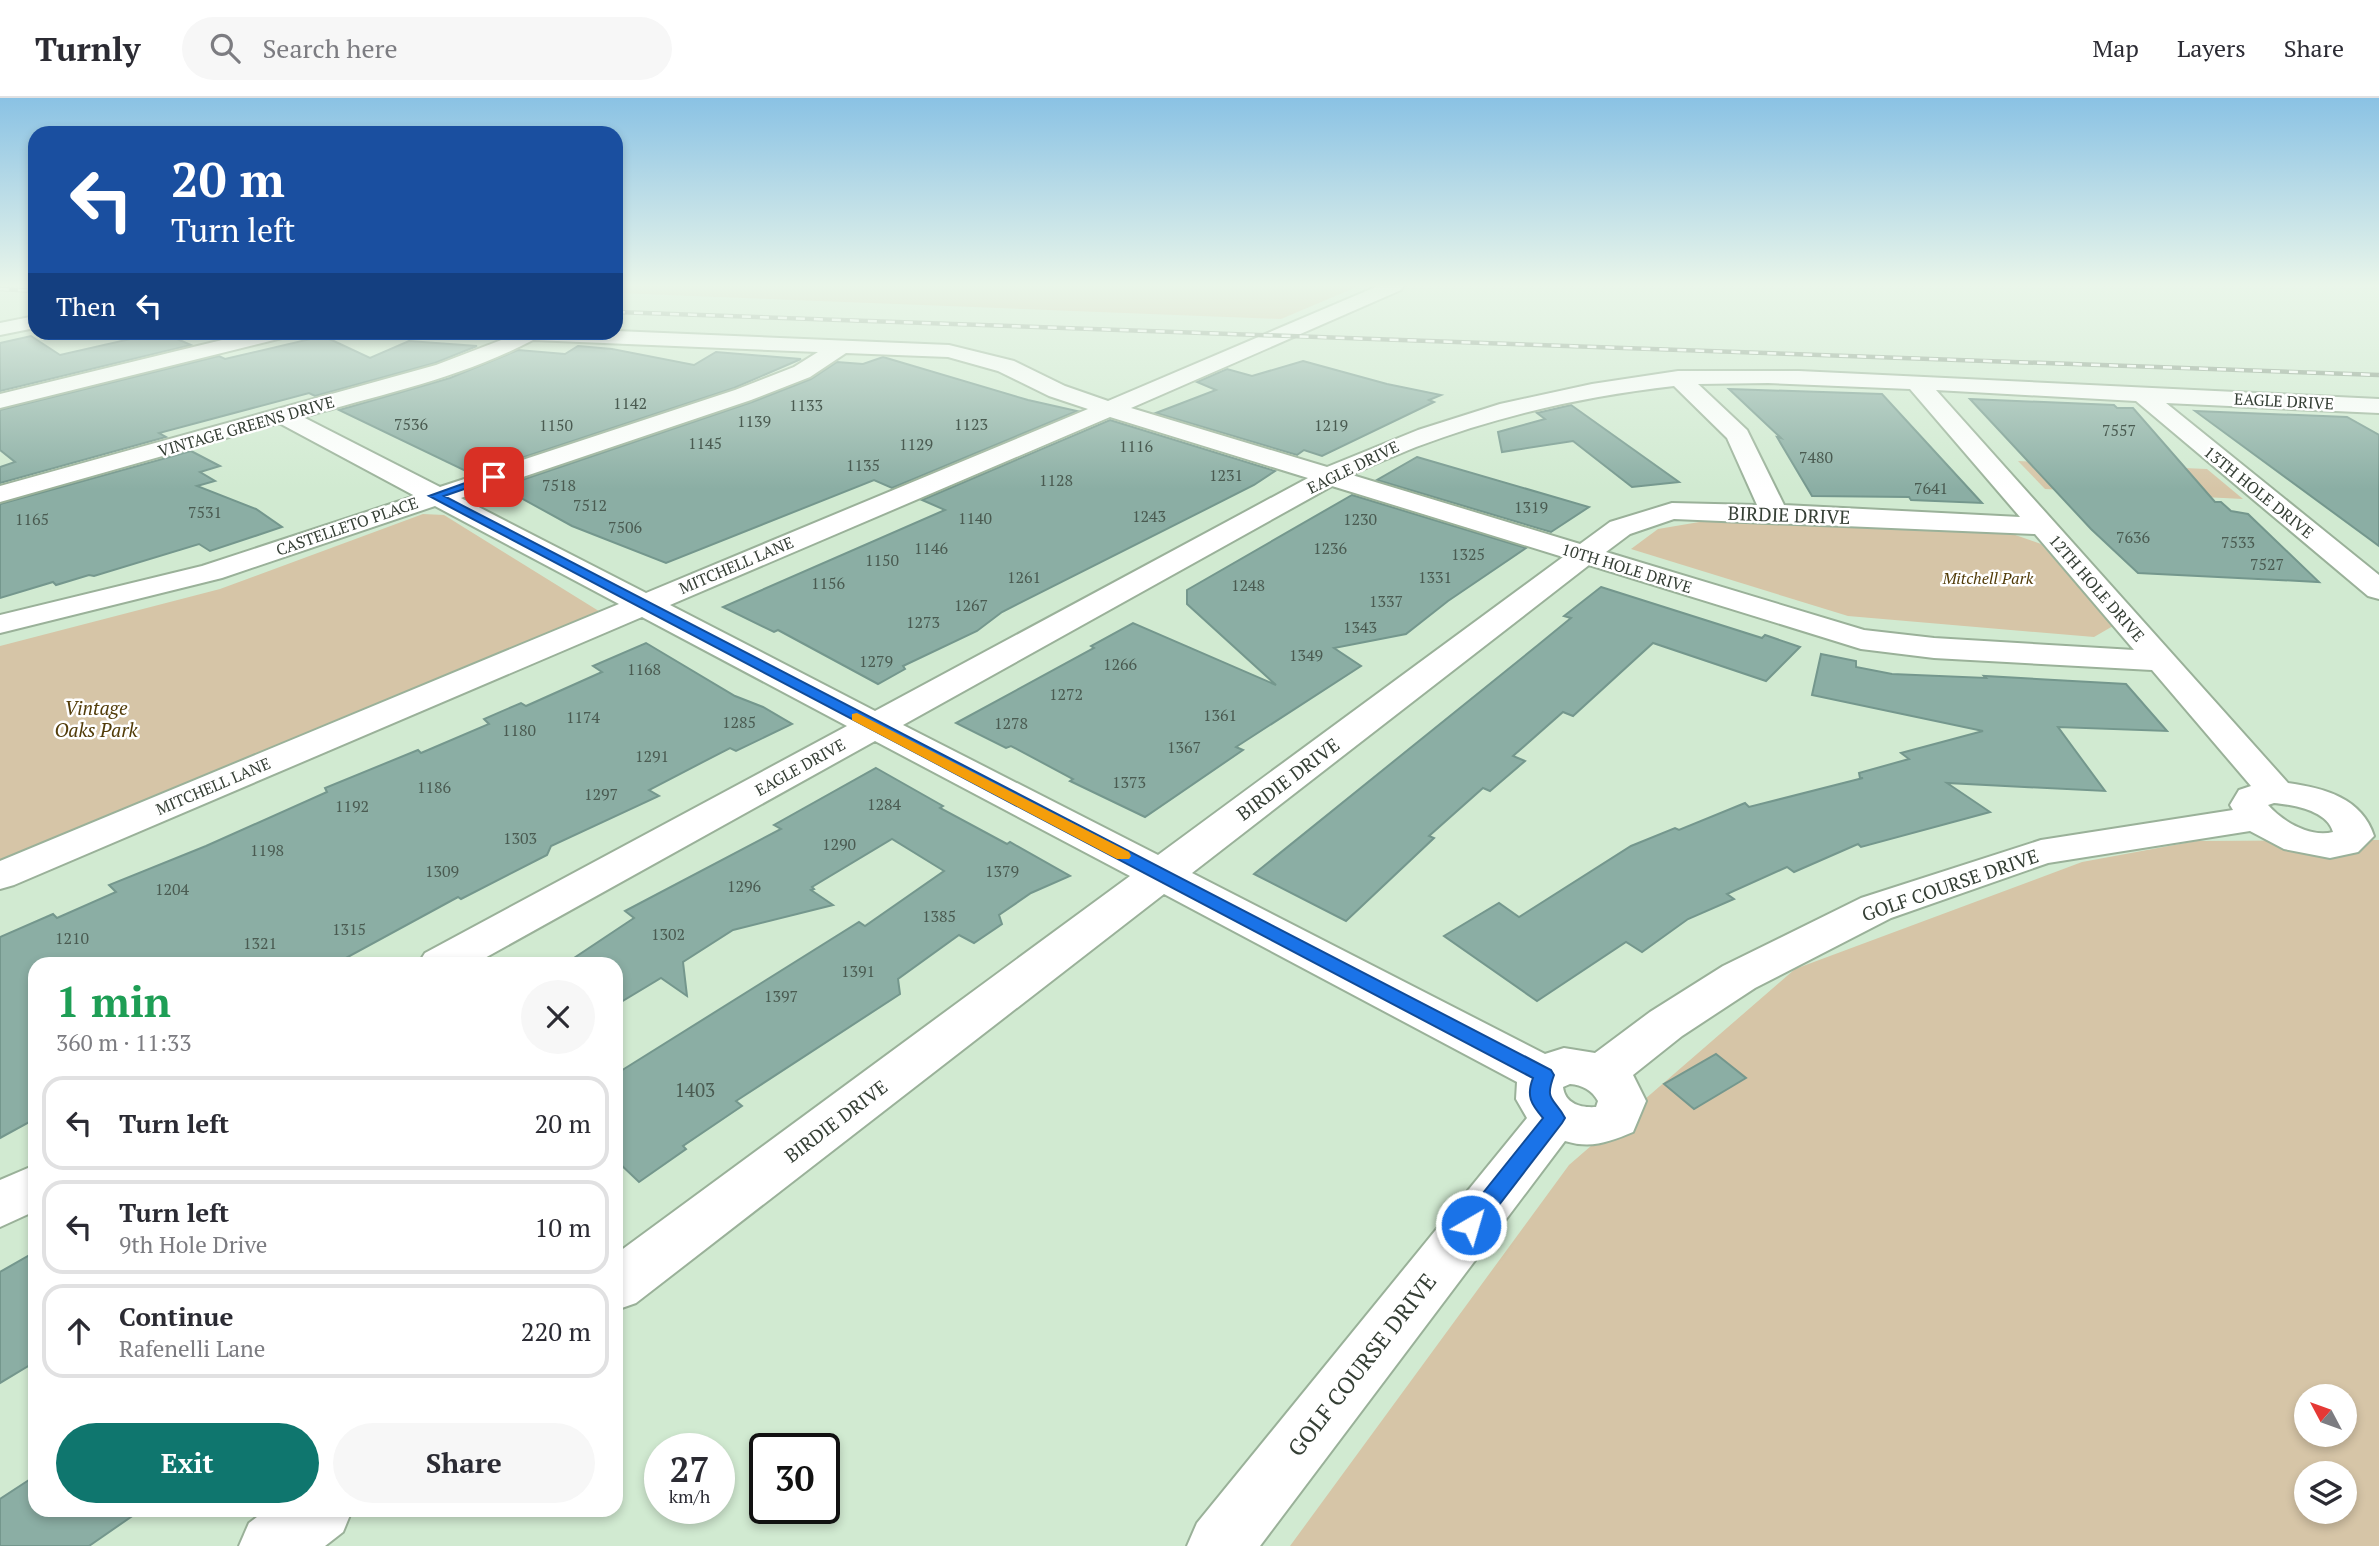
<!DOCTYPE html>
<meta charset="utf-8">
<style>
body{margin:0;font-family:"PT Serif",serif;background:#f7f7f7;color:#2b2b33;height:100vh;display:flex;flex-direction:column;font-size:26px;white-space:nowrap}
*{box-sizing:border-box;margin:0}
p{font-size:23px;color:#7c7c81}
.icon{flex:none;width:38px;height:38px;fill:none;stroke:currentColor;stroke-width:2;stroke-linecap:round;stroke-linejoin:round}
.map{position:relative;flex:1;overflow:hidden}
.drawer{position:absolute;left:28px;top:859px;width:595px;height:560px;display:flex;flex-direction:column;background:#fff;border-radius:21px;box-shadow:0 4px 10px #0003}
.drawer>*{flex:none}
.hud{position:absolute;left:28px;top:28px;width:595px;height:214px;border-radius:21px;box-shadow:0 4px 10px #0003;background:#1a4fa0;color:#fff;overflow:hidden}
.needle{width:46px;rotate:311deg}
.fabs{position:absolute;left:2294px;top:1286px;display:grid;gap:14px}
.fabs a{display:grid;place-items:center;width:63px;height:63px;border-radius:50%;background:#fff;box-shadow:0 4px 10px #0003;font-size:35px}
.speed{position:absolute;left:644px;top:1335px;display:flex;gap:14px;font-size:35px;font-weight:700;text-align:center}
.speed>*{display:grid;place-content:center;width:91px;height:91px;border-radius:50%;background:#fff;box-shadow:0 4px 10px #0003;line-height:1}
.speed small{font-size:18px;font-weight:400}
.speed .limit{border:4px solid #111;border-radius:10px;background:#fff;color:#111}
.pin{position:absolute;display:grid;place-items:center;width:60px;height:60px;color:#fff;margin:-30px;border-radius:14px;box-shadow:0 4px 10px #0006}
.me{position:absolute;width:77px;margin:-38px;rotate:38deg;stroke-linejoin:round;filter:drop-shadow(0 0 5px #0008)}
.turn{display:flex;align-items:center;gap:24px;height:147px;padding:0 28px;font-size:32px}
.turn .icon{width:91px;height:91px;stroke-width:2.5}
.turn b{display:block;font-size:49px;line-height:60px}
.then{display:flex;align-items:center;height:66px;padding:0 28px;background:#0003;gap:14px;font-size:26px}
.round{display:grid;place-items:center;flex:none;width:74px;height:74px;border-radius:37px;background:#f7f7f7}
.summary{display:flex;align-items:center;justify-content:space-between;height:119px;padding:0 28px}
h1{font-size:42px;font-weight:600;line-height:52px;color:#1e9e55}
.cta{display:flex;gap:14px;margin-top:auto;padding:14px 28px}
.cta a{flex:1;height:80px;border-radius:42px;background:#0f766e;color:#fff;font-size:28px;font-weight:600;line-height:80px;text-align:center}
.cta a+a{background:#f7f7f7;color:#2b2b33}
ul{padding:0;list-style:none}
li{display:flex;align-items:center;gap:21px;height:94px;margin:0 14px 10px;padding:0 14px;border:4px solid #e1e1e2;border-radius:21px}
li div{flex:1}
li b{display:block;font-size:26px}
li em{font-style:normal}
header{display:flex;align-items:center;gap:42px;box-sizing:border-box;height:98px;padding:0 35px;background:#fff;border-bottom:2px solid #e1e1e2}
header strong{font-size:33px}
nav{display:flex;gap:38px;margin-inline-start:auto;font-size:24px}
.search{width:490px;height:63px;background:#f7f7f7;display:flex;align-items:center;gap:18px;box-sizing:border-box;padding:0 24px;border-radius:38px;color:#7c7c81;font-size:26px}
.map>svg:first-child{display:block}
.green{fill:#d6c5a7;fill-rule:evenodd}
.building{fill:#8baea4;stroke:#74978d;stroke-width:2}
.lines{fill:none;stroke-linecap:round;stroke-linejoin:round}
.minor-casing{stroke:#9ab199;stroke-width:4}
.minor{fill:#fff;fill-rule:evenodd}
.rail-casing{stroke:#869886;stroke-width:4.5}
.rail{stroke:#fff;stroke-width:2.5;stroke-dasharray:9;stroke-linecap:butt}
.route{fill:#1a73e8;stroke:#114b97;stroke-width:2}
.slow{fill:#f59e0b}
.labels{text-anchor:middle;stroke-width:5;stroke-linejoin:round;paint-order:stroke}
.far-street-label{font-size:16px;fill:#353f35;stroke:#fff}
.number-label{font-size:16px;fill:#4a5b51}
.far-park-label{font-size:16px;font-style:italic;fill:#523c09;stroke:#fff}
.street-label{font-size:19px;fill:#353f35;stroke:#fff}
.park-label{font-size:19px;font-style:italic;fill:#523c09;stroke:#fff}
.near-number-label{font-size:19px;fill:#4a5b51}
.near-street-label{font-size:23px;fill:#353f35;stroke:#fff}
</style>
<header>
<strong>Turnly</strong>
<div class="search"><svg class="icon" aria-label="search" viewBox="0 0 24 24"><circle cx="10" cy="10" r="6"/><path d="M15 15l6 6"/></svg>Search here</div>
<nav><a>Map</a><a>Layers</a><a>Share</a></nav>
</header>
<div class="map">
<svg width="2379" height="1448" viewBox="0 0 2379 1448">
<rect width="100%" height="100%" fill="#d1ead1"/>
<!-- green -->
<g class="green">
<polygon points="616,188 1359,188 1281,221 616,195"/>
<polygon points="2018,363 2207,371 2243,401 2045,391"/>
<polygon points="423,416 444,417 602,515 0,765 0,548 220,491"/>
<polygon points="1723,420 1998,431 2041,446 2113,528 2094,539 1848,518 1631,451 1658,431"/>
<path d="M2379 742V1448H1290L1569 1067 1795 871 2082 764 2196 743ZM2306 1298H2345V1337H2306ZM2306 1376H2345V1414H2306Z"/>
</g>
<!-- building -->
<g class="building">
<polygon points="161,234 191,247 0,293 0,245 31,238 60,257"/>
<polygon points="323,238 370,260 409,243 477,248 435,265 315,298 309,295 159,335 166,339 0,385 0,369 15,364 0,352 0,312 219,258 225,261"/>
<polygon points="578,248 612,251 694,267 716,254 801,261 734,290 472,376 339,312 450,280 518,252 565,256"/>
<polygon points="883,259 1028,302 1077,313 892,390 874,382 666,465 572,428 501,389 752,304 811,281 837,264 863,266"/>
<polygon points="1303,263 1387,286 1441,297 1429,302 1434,304 1322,358 1304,352 1297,357 1156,315 1216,292 1197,284 1227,271 1252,278"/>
<polygon points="1729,291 1882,296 1982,405 1911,402 1909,399 1812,398 1777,339 1781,340"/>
<polygon points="1970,301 2114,307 2117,310 2133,310 2215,404 2221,404 2231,413 2248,416 2319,484 2138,475 2091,431"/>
<polygon points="1571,307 1578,312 1679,384 1632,389 1573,343 1502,354 1498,334 1545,321 1537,315"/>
<polygon points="2195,313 2347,319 2379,337 2379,448"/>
<polygon points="1110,322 1275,373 1254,387 1002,514 977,533 903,568 905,571 878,586 778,532 774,534 723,509 945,412 922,402"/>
<polygon points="191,353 220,368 200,374 215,383 197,388 256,411 282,429 210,453 199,446 94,478 89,477 56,487 53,484 0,500 0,406"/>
<polygon points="1417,359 1589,409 1551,434 1377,382"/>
<polygon points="1352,397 1526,450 1448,503 1406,536 1334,550 1361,568 1236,649 1243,652 1145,719 1070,683 1073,681 1011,648 1006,650 956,625 1094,550 1091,548 1133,525 1276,587 1187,506 1187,492"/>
<polygon points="1601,489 1762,540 1765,537 1800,549 1766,583 1653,545 1573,618 1563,614 1513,658 1525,663 1490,693 1483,690 1429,738 1434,740 1346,823 1254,776 1538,547 1571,520 1564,518"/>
<polygon points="646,545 735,598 763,609 792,626 736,653 730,650 649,692 659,698 551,748 547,757 461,801 458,799 335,866 35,866 35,1021 0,1040 0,839 53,816 57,820 116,794 109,787 206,748 327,694 325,690 418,652 421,655 489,626 484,621 521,605 526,608 602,574 593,568"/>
<polygon points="1821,556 1856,563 1856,569 1892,576 1986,580 1984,578 2126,586 2167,633 2058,629 2105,693 1947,685 1990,714 1861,749 1858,746 1794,774 1787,769 1727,796 1734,801 1688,821 1642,854 1626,844 1537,903 1444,838 1499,805 1519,819 1631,748 1675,730 1679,732 1745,705 1749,709 1863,680 1860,680 1859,675 1909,661 1901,655 1983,633 1812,597"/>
<polygon points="876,670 943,708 940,710 1007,746 1010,744 1070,778 1031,795 999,817 1002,826 974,845 959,837 898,881 900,896 736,1003 742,1008 683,1048 686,1051 639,1084 616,1062 616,976 859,824 865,828 944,773 892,741 812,789 814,791 811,792 833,807 733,832 683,864 687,898 661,880 616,907 616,866 565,866 634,820 625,813 781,731 774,727"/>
<polygon points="1716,956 1746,980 1694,1011 1664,986"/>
<polygon points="35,1154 35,1264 0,1285 0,1174"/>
<polygon points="35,1378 35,1412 141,1412 89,1448 0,1448 0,1401"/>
</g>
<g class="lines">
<!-- minor casing -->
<g class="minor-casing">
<g id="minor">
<path d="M1378 188H1403L1401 192 1131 310 1327 369 1418 332 1500 306 1592 286 1678 273H1799L2379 301V315L2166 305 2379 477V501L2368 498 2136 303 1936 292 2288 685C2324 690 2362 700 2374 738L2358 754 2330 760 2284 751 2250 733 2048 765 1891 820 1755 890 1682 938 1633 977 1646 1003 1633 1034C1609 1044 1591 1051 1565 1043L1260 1448H1187L1197 1425 1527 1020 1516 1001 1517 984 1164 796 636 1205 616 1212V1156L1130 778 875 643 474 866H418L425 855 847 628 642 519 14 787 0 791V763L619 506 435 408 222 480 0 535V517L202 468 415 398 279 325 0 404V388L436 267 504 241 483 238 480 234 616 233 949 247 1014 263 1065 288 1108 303ZM533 242 818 254 794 269 735 292 440 389 303 319C380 297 461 280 533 242ZM846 255 948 259 998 273 1049 298 1088 311 646 495 461 400 751 302 810 279ZM1768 285 1910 291 2020 419 1784 407 1747 332 1698 286ZM1674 288 1727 340 1757 407 1672 405 1610 424 1580 446 1352 377C1372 366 1395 358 1416 349 1500 317 1585 298 1674 288ZM1110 319 1308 380 875 613 670 507ZM1332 388 1563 459 1158 757 903 627ZM1674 421 2035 436 2134 552 1934 540 1864 532 1606 454 1630 436ZM1589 467 1861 551 1934 560 2152 572 2251 688 2239 692 2230 707 2233 712 2041 742 1861 800 1723 868 1650 914 1595 955 1564 950 1545 956 1192 775ZM2274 705C2293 707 2327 712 2333 734 2311 740 2283 724 2268 707ZM1570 986C1582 987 1592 992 1598 1003L1596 1009C1581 1010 1565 1006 1563 989Z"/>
<polygon points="35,218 35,230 0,237 0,225"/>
<polygon points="255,234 293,234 290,238 0,310 0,296"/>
<polygon points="35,1067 35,1113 0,1129 0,1082"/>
<polygon points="266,1412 352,1412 343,1434 325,1448 239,1448 249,1425"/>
</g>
</g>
<!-- minor -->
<use href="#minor" class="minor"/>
<!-- rail casing -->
<g class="rail-casing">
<g id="rail">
<polyline points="0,191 35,193"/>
<polyline points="616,214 2379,277"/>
</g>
</g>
<!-- rail -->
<use href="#rail" class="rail"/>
</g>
<!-- sky -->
<linearGradient id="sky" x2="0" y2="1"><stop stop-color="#8ac2e4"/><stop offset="0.48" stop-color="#eaf6ea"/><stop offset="1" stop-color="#eaf6ea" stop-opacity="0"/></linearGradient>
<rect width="2379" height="391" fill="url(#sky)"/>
<!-- route -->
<path class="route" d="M490 376 499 379 444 398 1551 972 1554 977C1544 1004 1554 999 1565 1020L1562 1025 1479 1133 1471 1136 1463 1133 1460 1127 1463 1120 1543 1020C1531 1006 1526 998 1533 980L429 398Z"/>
<!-- slow -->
<polygon class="slow" points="857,615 1129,754 1131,758 1129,761 1117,761 852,622 852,616"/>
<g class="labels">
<!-- far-street labels -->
<g class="far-street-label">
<text transform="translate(2284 303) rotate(3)" y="6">EAGLE DRIVE</text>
<text transform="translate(246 328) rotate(-16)" y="6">VINTAGE GREENS DRIVE</text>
<text transform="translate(1353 369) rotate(-26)" y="6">EAGLE DRIVE</text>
<text transform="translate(2259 394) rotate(39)" y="6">13TH HOLE DRIVE</text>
<text transform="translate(347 428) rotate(-19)" y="6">CASTELLETO PLACE</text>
<text transform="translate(736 467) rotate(-23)" y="6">MITCHELL LANE</text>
<text transform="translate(1627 470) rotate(17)" y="6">10TH HOLE DRIVE</text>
<text transform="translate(2097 490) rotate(49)" y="6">12TH HOLE DRIVE</text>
<text transform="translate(800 669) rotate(-29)" y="6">EAGLE DRIVE</text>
<text transform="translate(213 688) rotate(-23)" y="6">MITCHELL LANE</text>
</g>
<!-- number labels -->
<g class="number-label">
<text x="630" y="311">1142</text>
<text x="806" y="313">1133</text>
<text x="754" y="329">1139</text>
<text x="411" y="332">7536</text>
<text x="971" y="332">1123</text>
<text x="556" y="333">1150</text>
<text x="1331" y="333">1219</text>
<text x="2119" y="338">7557</text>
<text x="705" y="351">1145</text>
<text x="916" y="352">1129</text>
<text x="1136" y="354">1116</text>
<text x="1816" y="365">7480</text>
<text x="863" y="373">1135</text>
<text x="1226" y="383">1231</text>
<text x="1056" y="388">1128</text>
<text x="559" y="393">7518</text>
<text x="1931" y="396">7641</text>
<text x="590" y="413">7512</text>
<text x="1531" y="415">1319</text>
<text x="205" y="420">7531</text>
<text x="1149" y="424">1243</text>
<text x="975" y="426">1140</text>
<text x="32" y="427">1165</text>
<text x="1360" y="427">1230</text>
<text x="625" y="435">7506</text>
<text x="2133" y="445">7636</text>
<text x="2238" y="450">7533</text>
<text x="931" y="456">1146</text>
<text x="1330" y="456">1236</text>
<text x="1468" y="462">1325</text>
<text x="882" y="468">1150</text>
<text x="2267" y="472">7527</text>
<text x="1024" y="485">1261</text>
<text x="1435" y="485">1331</text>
<text x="828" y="491">1156</text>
<text x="1248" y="493">1248</text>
<text x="1386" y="509">1337</text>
<text x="971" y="513">1267</text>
<text x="923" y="530">1273</text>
<text x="1360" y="535">1343</text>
<text x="1306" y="563">1349</text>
<text x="876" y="569">1279</text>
<text x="1120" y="572">1266</text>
<text x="644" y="577">1168</text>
<text x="1066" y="602">1272</text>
<text x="1220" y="623">1361</text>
<text x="583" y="625">1174</text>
<text x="739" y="630">1285</text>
<text x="1011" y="631">1278</text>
<text x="519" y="638">1180</text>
<text x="1184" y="655">1367</text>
<text x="652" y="664">1291</text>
<text x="1129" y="690">1373</text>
<text x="434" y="695">1186</text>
<text x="601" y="702">1297</text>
<text x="884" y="712">1284</text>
<text x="352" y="714">1192</text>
<text x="520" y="746">1303</text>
<text x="839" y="752">1290</text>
<text x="267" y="758">1198</text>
<text x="442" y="779">1309</text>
<text x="1002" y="779">1379</text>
<text x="744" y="794">1296</text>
<text x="172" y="797">1204</text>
<text x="939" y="824">1385</text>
<text x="349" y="837">1315</text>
<text x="668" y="842">1302</text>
<text x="72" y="846">1210</text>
<text x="260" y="851">1321</text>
<text x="858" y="879">1391</text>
<text x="781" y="904">1397</text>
</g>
<!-- far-park labels -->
<g class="far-park-label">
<text x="1988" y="486">Mitchell Park</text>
</g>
<!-- street labels -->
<g class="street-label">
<text transform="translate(1789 417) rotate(2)" y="7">BIRDIE DRIVE</text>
<text transform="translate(1288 681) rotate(-37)" y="7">BIRDIE DRIVE</text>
<text transform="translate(1950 787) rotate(-19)" y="7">GOLF COURSE DRIVE</text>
<text transform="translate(836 1023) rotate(-37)" y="7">BIRDIE DRIVE</text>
</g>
<!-- park labels -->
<g class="park-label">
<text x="96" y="617">Vintage<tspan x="96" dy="22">Oaks Park</tspan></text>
</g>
<!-- near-number labels -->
<g class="near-number-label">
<text x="695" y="999">1403</text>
</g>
<!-- near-street labels -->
<g class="near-street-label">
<text transform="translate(1362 1267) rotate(-52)" y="8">GOLF COURSE DRIVE</text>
</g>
</g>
</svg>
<div class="fabs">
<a><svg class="needle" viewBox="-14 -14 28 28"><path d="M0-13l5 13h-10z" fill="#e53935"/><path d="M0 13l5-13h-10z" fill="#7c7c81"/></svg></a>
<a><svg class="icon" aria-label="layers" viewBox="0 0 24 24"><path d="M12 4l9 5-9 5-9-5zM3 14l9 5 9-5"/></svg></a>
</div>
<div class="speed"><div>27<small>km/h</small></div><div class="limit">30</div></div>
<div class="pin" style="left:494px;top:379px;background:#d93025"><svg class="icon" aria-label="arrive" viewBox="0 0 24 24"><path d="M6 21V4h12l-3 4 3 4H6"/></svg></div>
<svg class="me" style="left:1471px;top:1127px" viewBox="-20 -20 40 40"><circle r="17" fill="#1a73e8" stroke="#fff" stroke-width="3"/><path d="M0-11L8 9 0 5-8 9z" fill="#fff"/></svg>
<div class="hud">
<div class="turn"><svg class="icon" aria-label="left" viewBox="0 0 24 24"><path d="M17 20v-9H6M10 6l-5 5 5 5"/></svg><div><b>20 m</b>Turn left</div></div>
<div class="then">Then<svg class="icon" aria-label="left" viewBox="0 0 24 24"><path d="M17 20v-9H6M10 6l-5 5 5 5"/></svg></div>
</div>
<section class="drawer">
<div class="summary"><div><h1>1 min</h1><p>360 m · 11:33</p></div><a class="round"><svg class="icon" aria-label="close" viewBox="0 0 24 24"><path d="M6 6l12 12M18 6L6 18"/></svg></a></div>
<ul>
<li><svg class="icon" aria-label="left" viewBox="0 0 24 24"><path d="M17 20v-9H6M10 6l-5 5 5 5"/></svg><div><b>Turn left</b></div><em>20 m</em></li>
<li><svg class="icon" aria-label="left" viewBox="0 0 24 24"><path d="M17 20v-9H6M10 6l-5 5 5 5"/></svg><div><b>Turn left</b><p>9th Hole Drive</p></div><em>10 m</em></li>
<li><svg class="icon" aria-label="ahead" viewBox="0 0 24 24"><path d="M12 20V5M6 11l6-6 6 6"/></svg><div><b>Continue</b><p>Rafenelli Lane</p></div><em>220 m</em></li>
</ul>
<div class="cta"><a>Exit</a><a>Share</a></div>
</section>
</div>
